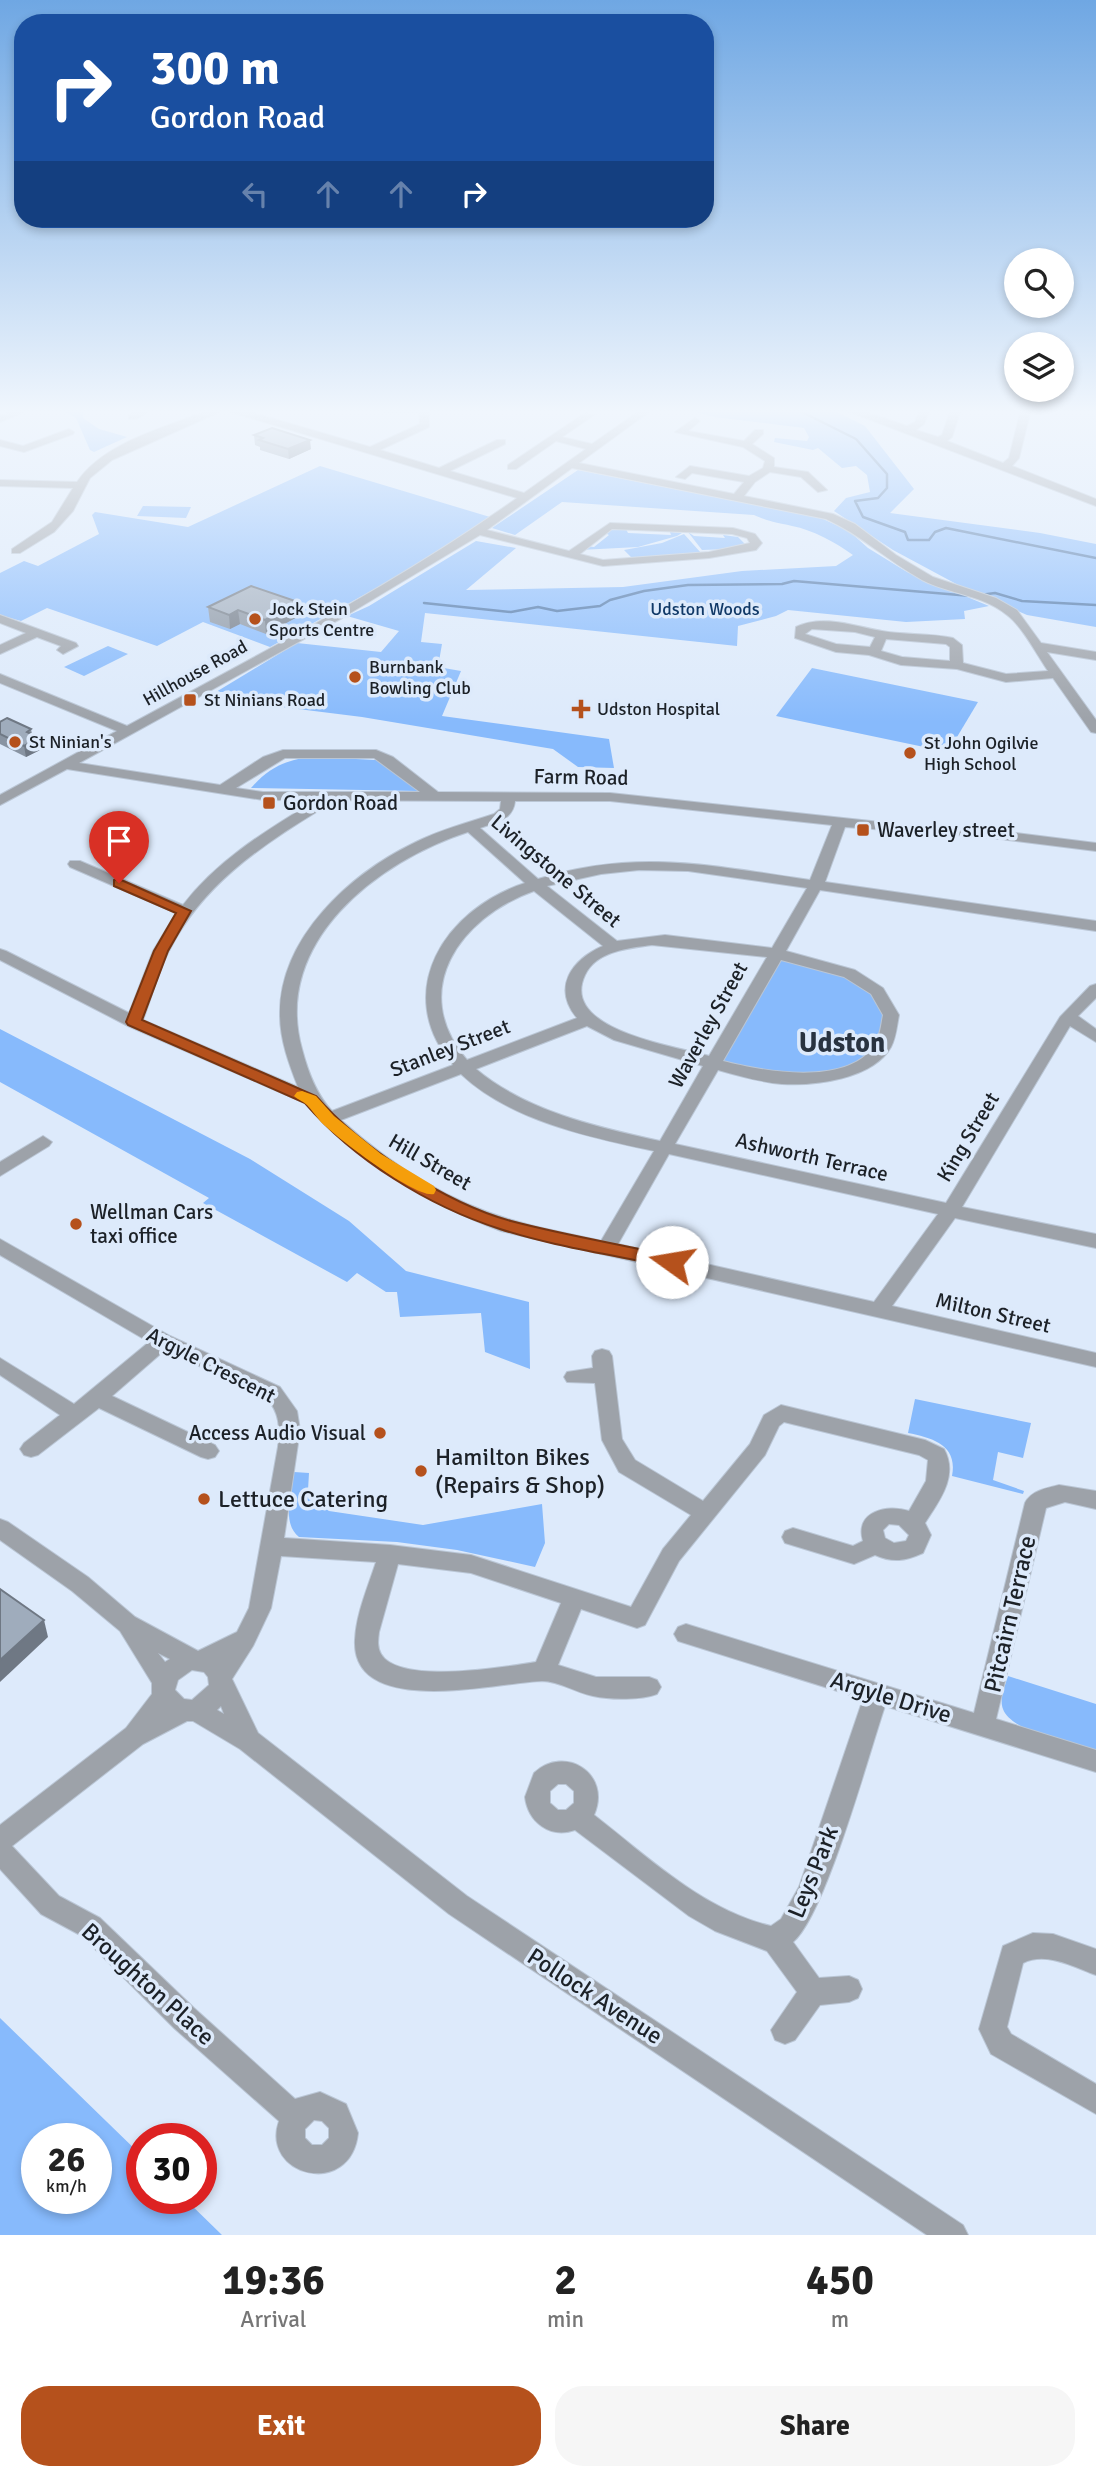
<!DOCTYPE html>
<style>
body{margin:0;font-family:Signika,sans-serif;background:#f6f6f6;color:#222;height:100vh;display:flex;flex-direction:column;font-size:26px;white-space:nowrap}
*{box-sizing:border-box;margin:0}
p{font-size:23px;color:#767676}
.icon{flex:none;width:38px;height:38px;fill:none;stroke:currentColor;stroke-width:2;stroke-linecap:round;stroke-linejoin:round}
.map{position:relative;height:2235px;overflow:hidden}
.sheet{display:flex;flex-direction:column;background:#fff;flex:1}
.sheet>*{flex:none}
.banner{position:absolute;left:14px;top:14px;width:700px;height:214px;border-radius:28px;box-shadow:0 4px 10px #0003;background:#1a4fa0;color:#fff;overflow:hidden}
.buttons{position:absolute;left:1004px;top:248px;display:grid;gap:14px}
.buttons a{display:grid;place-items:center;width:70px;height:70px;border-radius:50%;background:#fff;box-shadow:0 4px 10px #0003;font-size:35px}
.speed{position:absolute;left:21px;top:2123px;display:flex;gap:14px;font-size:35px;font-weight:700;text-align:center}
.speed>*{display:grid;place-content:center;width:91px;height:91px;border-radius:50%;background:#fff;box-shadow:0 4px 10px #0003;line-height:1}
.speed small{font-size:18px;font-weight:400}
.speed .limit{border:10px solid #d22;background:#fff;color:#111}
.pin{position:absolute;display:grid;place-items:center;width:60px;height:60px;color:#fff;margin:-72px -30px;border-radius:50% 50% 50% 0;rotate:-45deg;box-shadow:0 0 7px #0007}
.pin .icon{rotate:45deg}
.me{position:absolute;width:77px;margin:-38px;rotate:283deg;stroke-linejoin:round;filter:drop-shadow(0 0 5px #0008)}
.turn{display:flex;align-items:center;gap:24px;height:147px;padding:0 21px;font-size:32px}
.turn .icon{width:91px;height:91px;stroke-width:2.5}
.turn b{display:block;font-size:49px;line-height:60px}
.lanes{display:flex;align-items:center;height:66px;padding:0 21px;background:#0003;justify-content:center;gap:35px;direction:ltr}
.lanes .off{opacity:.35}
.eta{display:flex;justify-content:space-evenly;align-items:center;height:119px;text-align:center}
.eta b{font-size:42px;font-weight:700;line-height:49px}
.cta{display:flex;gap:14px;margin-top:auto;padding:14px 21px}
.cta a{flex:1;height:80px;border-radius:28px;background:#b5511c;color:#fff;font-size:28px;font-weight:700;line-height:80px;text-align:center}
.cta a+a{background:#f6f6f6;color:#222}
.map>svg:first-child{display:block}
.green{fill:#87bafc;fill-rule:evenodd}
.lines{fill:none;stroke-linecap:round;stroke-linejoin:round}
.stream{stroke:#4771a5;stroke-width:2.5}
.minor-casing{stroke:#bac6d5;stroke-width:2}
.minor{fill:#9da2a9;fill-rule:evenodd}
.wall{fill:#8994a2}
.shaded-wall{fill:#6f7884}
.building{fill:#9facbc;stroke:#6f7884;stroke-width:2}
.route{fill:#b5511c;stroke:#763512;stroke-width:2}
.slow{fill:#f59e0b}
.poi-dot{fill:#b5511c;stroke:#ddeafb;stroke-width:2.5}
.labels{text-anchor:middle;stroke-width:7;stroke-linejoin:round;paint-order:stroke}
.far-poi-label{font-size:18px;fill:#1c2127;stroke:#ddeafb;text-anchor:start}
.far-park-label{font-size:18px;fill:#113967;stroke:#ddeafb}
.far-street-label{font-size:18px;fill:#1c2127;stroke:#ddeafb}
.street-label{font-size:21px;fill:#1c2127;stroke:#ddeafb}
.poi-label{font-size:21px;fill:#1c2127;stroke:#ddeafb;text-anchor:start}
.near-poi-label{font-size:24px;fill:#1c2127;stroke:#ddeafb;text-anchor:start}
.near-street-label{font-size:24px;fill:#1c2127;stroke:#ddeafb}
.district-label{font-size:28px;font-weight:bold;fill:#293340;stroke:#ddeafb}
</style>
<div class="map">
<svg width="1096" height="2235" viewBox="0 0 1096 2235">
<rect width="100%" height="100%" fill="#ddeafb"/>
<!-- green -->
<g class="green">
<polygon points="60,409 83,409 83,418 99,429 127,437 94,452 90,450 76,418"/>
<polygon points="684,409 831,409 865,426 914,489 890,513 1040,533 1096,544 1096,627 1027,615 960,586 893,550 834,511 846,498 870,492 867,475 856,466 842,468 818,448 813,450 774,442 775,438 807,441 809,437 804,428 714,417"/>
<polygon points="320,466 490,517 416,566 270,647 203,622 157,646 47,608 21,621 0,615 0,573 24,561 38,566 99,534 92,515 95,512 188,527"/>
<path d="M578 470 821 518 849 531 868 548 907 572 989 606 964 611 965 619 906 622 788 610 776 616 738 626 737 646 425 613 421 642 442 644 438 667 461 671 442 716 609 739 614 768 578 767 553 749 362 717 242 702 224 692H216L297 643 381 652 399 631 347 616 369 606 476 541 516 548 466 590 623 587 742 571 836 566 853 555C835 542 813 530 792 526 775 522 772 523 754 515L562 502 515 535 492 528Z"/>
<polygon points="143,506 191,507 186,518 137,516"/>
<polygon points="609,528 626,529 628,533 671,535 670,532 682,533 677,536 638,547 580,550 586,546 594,547 609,535 605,533"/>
<polygon points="688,532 694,536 725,538 723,535 738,537 745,544 728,549 702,550"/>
<polygon points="684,534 701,553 633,559 624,550 662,543"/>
<polygon points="108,646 128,654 84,676 64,667"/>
<polygon points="812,668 978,702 948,752 776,716"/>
<path d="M316 757 376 760 390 767 418 791 251 788C269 767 289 758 316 757Z"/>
<polygon points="774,953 825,963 884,999 883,1046 860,1066 791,1079 714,1062"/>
<polygon points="0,1029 250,1159 349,1221 406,1271 529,1302 530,1369 485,1352 481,1313 400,1317 397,1292 386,1292 357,1273 347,1282 203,1203 209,1198 0,1082"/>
<path d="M915 1399 1031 1423 1023 1458 998 1452 993 1480 1024 1491 1023 1494 952 1476C958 1445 933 1438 908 1433Z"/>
<path d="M294 1472 309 1473 308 1490 311 1499 329 1511 423 1525 542 1504 545 1543 535 1567 457 1550 397 1542 299 1537C281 1523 292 1492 294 1472Z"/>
<path d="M1008 1676 1096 1704V1751C1074 1744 1011 1732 1003 1709 999 1699 1005 1686 1008 1676Z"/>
<path d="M0 2018 142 2156V2198H184L222 2235H0ZM37 2138H96V2198H37Z"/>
</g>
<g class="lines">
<!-- stream -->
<g class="stream">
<polyline points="765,409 800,411 856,439 887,474 887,488 878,498 855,501 863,517 905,532 908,540 929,540 935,532 946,528 1096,558"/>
<polyline points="980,595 995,593 1022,601 1096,605"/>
<polyline points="424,603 511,612 538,607 557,611 600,606 610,600 644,591 688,585 782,584 794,581 971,596"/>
</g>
<!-- minor casing -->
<g class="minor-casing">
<g id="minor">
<polygon points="17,409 31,409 0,422 0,416"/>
<polygon points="138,409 148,409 148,412 137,419 129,419 129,415"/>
<path d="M211 409H240L370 447 420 424 419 412H383L378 409H439L429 412V427L380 450 439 468 497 440H505V444L450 471 524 493 586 449 556 441 516 469H508V465L585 413 594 415 562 437 592 444 642 409H653L579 463 734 494 744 482 692 473 685 479 676 477 690 466 749 476 763 468 765 461 743 447 675 432 695 418 700 421 688 431 744 441 755 430H763V434L752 444 774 458V467L808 472 827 490 818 492 801 477 770 472 755 482 744 496 833 514 855 524 896 555 933 577 996 598 1017 610 1041 643 1096 652V660L1047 652 1096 720V733L1091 732 1053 678 1006 682 957 669 901 665 869 655 836 652 795 638 796 627C822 614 854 626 882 631 905 635 930 633 953 638L962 645 963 663 1006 674 1048 671C1037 655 1022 626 1007 615 983 595 949 594 922 580 888 561 861 535 826 519L572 468 487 530 569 551 610 523 733 528 755 534 762 543 756 550 709 558 603 566 480 535 342 618 79 763 220 785 263 757 283 750H376L393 757 438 792 610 793 908 825 984 829 1096 843V851L984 837 845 827 825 882 1096 921V931L820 890 786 951 855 970 883 988 899 1015C897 1025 896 1038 891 1047 873 1079 815 1086 782 1084 760 1082 739 1076 718 1070L675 1144 946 1203 1060 1017 1090 986 1096 984V998L1078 1016 1096 1029V1042L1070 1026 962 1207 1096 1234V1248L955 1218 892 1306 1096 1353V1367L501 1231C425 1202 359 1162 305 1103L128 1026 0 960V949L6 951 129 1013 153 951 176 913 70 867 68 864 70 861H80L183 905C216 862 262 833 308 805H318V811C259 847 202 886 170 949 158 971 152 996 143 1020L298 1087C289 1064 280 1040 280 1015 279 938 350 874 414 843 439 830 467 823 494 814L500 809 501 801 263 800 67 769 0 805V795L117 731 0 683V674L127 726C259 654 395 585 517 498L224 410 112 460 90 478 73 511 54 532 20 553H12V549L52 522 73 488 0 486V480L77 482C105 441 168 427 211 409ZM612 529 732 534 747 538 750 543 709 552 603 560 580 554ZM812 629 855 632 875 637 870 647 836 644 805 634ZM886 639 946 644 950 647V661L902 657 881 651ZM285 758H374L420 792H263L236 788ZM515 801H610L832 825 810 880C712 866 637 848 538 879L480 828C497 822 513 820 515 801ZM468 832 525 883C445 909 391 992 453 1065L332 1111C316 1094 308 1072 302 1049 272 942 378 861 468 832ZM639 870 688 871 807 888 772 948 665 935 617 941 547 886 601 874ZM534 891 603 946C571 960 552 988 577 1018L467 1060C407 990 461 917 534 891ZM652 945 767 957 709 1056C675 1046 559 1030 585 975 596 951 629 948 652 945ZM781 960 844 977 871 994 883 1015C881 1025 880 1038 874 1046 846 1087 762 1071 723 1061ZM587 1026 614 1040 703 1066 660 1141C596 1127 526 1111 476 1069ZM461 1074C511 1121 589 1137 654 1151L601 1241C572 1234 541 1229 512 1220 449 1202 390 1164 341 1120ZM669 1154 938 1214 874 1302 618 1244Z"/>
<polygon points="842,409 857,409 907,426 915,422 920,409 930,409 924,424 916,430 938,437 942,435 951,409 961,409 952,437 947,441 1003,463 1009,458 1021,409 1031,409 1019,458 1012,466 1096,499 1096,506"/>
<polygon points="69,429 74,432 73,434 24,452 0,446 0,440 23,446"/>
<polygon points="0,615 76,643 78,646 63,654 57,650 61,646 37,637 0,654 0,645 26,633 0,623"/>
<polygon points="43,1136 52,1142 49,1146 0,1176 0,1162"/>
<path d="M0 1239 170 1336 280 1387 297 1411 300 1430 284 1538 390 1545 471 1555 631 1607 663 1549 691 1515 619 1472 602 1440 595 1383 567 1382 564 1377 567 1372 593 1368 592 1356 595 1351 602 1349 609 1351 612 1356 622 1439 635 1460 703 1501 750 1444 764 1415 781 1405 925 1440 944 1449C959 1476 939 1501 925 1523L931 1535 923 1553C905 1561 893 1563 875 1555L854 1564 785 1543 782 1537 785 1531 793 1528 853 1546 863 1541C854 1511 888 1504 909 1511L926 1481 928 1460 919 1455 784 1422 779 1426 765 1455 679 1561 645 1625 637 1628 581 1609 558 1665 596 1677H649L657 1680 661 1687 657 1694C641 1700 611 1700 593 1696 577 1693 559 1681 542 1681 500 1682 351 1720 355 1640 356 1614 368 1587 376 1562L281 1556 271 1608 253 1646 232 1679 258 1733 467 1896 963 2225 968 2235H927L449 1914 240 1749 193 1721H187L143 1744 12 1846 59 1896 100 1918 194 2008 295 2099 320 2092 346 2104 358 2133C351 2199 260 2176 279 2121L174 2028 82 1936 41 1914 0 1869V1825L126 1728 152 1694V1683L120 1631 72 1591 0 1540V1519L8 1522 88 1577 135 1617 198 1651 237 1632 249 1608 278 1447C280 1427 280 1413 266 1397L165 1350 112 1396 215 1445 219 1451 215 1457 208 1459 201 1457 99 1408 38 1455 31 1457 24 1455 20 1449 24 1443 60 1415 0 1375V1358L74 1404 149 1342 0 1255ZM889 1524 899 1525 909 1535 906 1541 894 1543 885 1538 883 1530ZM398 1564 471 1573 561 1603 536 1662C506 1667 399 1685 381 1654 377 1647 378 1640 379 1632ZM158 1653 170 1659 165 1662ZM192 1670 204 1672 208 1677 209 1685 192 1700 184 1699 175 1690 178 1680ZM221 1706 224 1714 217 1710ZM314 2120 322 2121 329 2128V2138L322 2145H312L305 2138V2129Z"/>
<path d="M1059 1485 1096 1491V1509L1065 1502 1046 1508 996 1719 1096 1750V1772L885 1706C869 1753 825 1916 793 1942L819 1978 849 1976 858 1980 862 1989 858 1998 849 2002 820 2005 795 2040 785 2044 775 2040 771 2030 797 1992 767 1951 715 1931 689 1916 575 1830C550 1839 528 1822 525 1797L534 1773C565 1744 612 1774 594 1815 648 1857 703 1910 771 1926L781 1919 799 1887 863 1699 678 1641 674 1634 678 1627 686 1624 974 1713 1025 1503C1031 1491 1046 1488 1059 1485ZM558 1784H566L574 1791V1803L566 1810H558L550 1803V1791Z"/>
<path d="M1033 1933 1053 1934 1096 1949V1975C1074 1967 1046 1951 1023 1963L1007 2027 1011 2034 1096 2084V2114L991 2054 979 2029 1003 1946Z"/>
</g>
</g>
<!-- minor -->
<use href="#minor" class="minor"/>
</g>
<!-- wall -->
<g class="wall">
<polygon points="254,435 311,449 289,459 260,450 260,447 255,445"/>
<polygon points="208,607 299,616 266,634 240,624 230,629 210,622"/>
<polygon points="0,722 31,729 32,734 42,749 26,757 0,744"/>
</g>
<!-- shaded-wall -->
<g class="shaded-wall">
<polygon points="310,440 311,449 289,459 288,449"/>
<polygon points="298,602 299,616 266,634 265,620"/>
<polygon points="238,610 240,624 230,629 229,615"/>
<polygon points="40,738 42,749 26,757 24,746"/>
<polygon points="44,1620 48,1637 0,1682 0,1660"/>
</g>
<!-- building -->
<g class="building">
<polygon points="272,428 310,440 288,449 259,440 263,438 254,435"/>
<polygon points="251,586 298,602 265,620 238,610 229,615 208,607"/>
<polygon points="7,718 31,729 27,732 40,738 24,746 0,734 0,722"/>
<polygon points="0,1589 44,1620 0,1660"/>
</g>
<!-- sky -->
<linearGradient id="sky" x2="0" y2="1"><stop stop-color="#6fa7e3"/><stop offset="0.57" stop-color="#f0f6fd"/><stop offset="1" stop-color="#f0f6fd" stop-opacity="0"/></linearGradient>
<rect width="1096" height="722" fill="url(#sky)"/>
<!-- route -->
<path class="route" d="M119 879 191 911 168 951 142 1020 316 1096C360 1147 445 1203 511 1221 564 1235 619 1244 672 1256L678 1257 681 1262 678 1266 672 1268C616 1255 555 1247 500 1229 428 1206 354 1160 305 1103L128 1025 126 1022 154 951 176 913 114 886V880Z"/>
<!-- slow -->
<path class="slow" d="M302 1091 316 1096 334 1116 381 1154 434 1186 436 1190 434 1194C416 1199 336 1137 321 1122 316 1116 312 1110 307 1105 303 1101 298 1100 294 1096L297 1092Z"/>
<!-- markers -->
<g class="poi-dot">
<circle cx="255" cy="619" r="7"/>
<circle cx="355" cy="677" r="7"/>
<rect x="183" y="693" width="14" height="14" rx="3.5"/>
<path d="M577.5 698.5h7v7h7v7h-7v7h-7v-7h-7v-7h7z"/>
<circle cx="15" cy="742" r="7"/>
<circle cx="910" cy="753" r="7"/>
<rect x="262" y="796" width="14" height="14" rx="3.5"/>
<rect x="856" y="823" width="14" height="14" rx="3.5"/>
<circle cx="76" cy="1224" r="7"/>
<circle cx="380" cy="1433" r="7"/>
<circle cx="421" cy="1471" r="7"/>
<circle cx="204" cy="1499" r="7"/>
</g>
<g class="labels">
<!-- far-poi labels -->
<g class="far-poi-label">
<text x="269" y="615">Jock Stein<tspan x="269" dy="21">Sports Centre</tspan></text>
<text x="369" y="673">Burnbank<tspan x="369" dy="21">Bowling Club</tspan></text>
<text x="204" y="706">St Ninians Road</text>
<text x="597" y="715">Udston Hospital</text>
<text x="29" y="748">St Ninian's</text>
<text x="924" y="749">St John Ogilvie<tspan x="924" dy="21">High School</tspan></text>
</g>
<!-- far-park labels -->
<g class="far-park-label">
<text x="705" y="615">Udston Woods</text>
</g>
<!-- far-street labels -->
<g class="far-street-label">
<text transform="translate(195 673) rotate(-29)" y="6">Hillhouse Road</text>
</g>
<!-- street labels -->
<g class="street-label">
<text transform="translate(581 777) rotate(1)" y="7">Farm Road</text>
<text transform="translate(556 871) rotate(40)" y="7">Livingstone Street</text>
<text transform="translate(708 1025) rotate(-61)" y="7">Waverley Street</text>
<text transform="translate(450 1048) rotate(-21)" y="7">Stanley Street</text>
<text transform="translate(968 1137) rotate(-59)" y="7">King Street</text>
<text transform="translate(812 1157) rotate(13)" y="7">Ashworth Terrace</text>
<text transform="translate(430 1162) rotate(30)" y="7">Hill Street</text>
<text transform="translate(993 1313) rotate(13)" y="7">Milton Street</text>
<text transform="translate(211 1365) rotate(27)" y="7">Argyle Crescent</text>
</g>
<!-- poi labels -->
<g class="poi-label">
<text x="283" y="810">Gordon Road</text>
<text x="877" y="837">Waverley street</text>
<text x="90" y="1219">Wellman Cars<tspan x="90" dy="24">taxi office</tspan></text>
<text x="366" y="1440" text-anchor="end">Access Audio Visual</text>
</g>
<!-- near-poi labels -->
<g class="near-poi-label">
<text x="435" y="1465">Hamilton Bikes<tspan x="435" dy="28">(Repairs &amp; Shop)</tspan></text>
<text x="218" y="1507">Lettuce Catering</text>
</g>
<!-- near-street labels -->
<g class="near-street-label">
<text transform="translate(1010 1614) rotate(-77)" y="8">Pitcairn Terrace</text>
<text transform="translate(891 1697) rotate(17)" y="8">Argyle Drive</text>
<text transform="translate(813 1872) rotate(-68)" y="8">Leys Park</text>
<text transform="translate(148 1984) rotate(42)" y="8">Broughton Place</text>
<text transform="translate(595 1996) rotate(33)" y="8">Pollock Avenue</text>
</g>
<!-- district labels -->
<g class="district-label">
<text x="842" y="1052">Udston</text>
</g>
</g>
</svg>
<div class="buttons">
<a><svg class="icon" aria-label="search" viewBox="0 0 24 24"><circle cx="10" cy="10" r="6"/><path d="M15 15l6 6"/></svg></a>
<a><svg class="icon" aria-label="layers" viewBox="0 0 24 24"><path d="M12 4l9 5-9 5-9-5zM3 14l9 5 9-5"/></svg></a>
</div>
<div class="speed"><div>26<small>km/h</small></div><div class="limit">30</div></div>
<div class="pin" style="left:119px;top:883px;background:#d93025"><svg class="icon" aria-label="arrive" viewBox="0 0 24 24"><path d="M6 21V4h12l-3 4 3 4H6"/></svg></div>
<svg class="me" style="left:672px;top:1262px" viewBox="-20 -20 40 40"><circle r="19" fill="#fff"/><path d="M0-13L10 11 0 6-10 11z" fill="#b5511c"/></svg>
<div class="banner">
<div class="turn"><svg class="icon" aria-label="right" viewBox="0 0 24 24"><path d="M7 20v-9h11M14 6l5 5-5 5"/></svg><div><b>300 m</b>Gordon Road</div></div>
<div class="lanes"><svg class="icon off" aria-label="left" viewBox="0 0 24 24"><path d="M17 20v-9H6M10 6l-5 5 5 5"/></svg><svg class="icon off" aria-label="ahead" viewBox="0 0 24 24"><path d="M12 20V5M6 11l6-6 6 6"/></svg><svg class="icon off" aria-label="ahead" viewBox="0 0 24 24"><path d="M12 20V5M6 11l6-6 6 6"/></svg><svg class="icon" aria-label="right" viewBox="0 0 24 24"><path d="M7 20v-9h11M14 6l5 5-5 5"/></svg></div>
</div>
</div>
<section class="sheet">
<div class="eta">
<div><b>19:36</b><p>Arrival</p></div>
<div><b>2</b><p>min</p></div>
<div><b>450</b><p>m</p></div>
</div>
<div class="cta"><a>Exit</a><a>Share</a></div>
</section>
